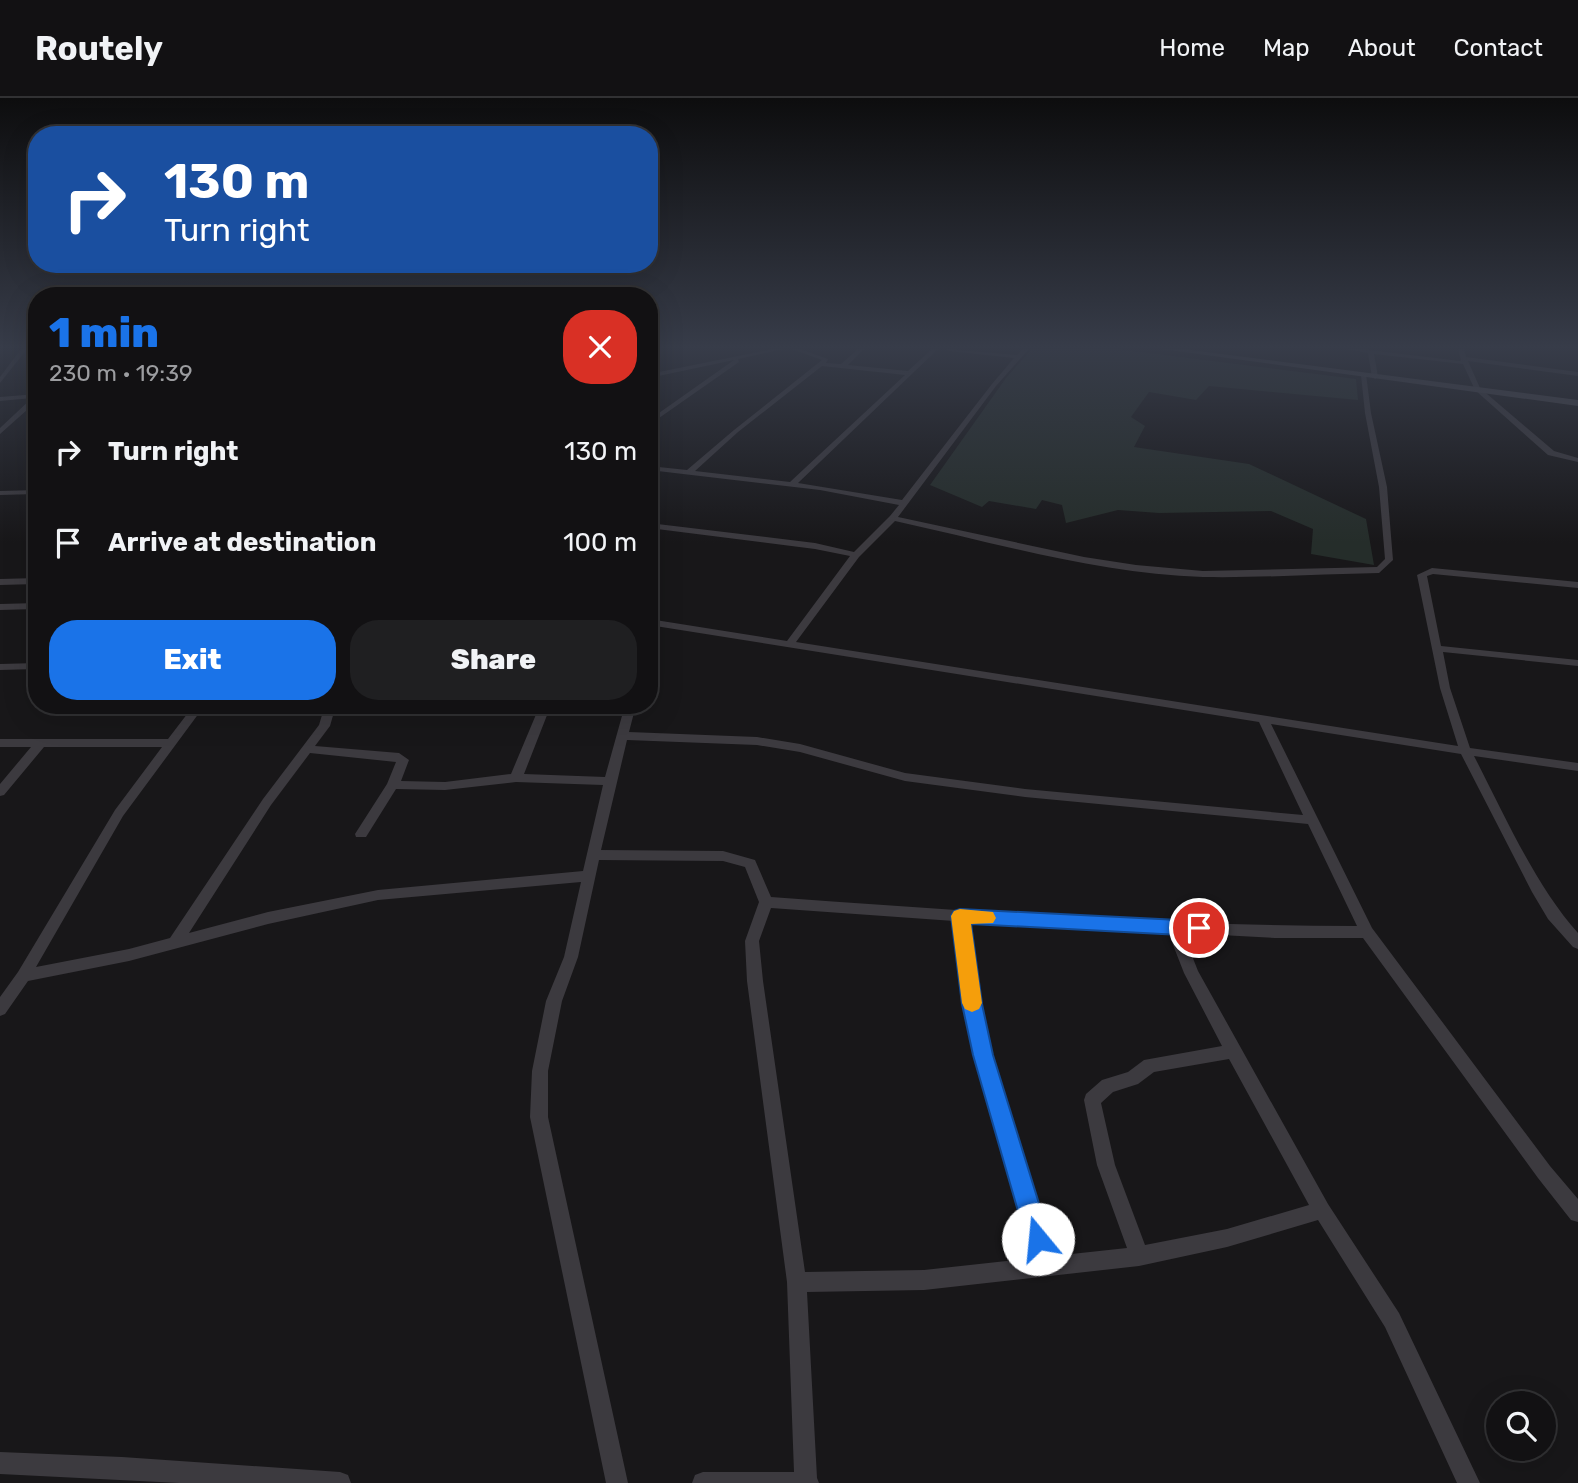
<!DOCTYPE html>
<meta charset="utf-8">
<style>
body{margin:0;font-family:Rubik,sans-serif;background:#1f1f21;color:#f1f3f6;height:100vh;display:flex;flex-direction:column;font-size:26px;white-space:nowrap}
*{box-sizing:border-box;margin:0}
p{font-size:23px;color:#9c9da0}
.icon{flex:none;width:38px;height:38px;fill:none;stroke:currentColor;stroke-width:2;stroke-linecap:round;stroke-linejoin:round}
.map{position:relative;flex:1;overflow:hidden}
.details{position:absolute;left:28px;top:189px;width:630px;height:427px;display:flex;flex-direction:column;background:#121113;border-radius:28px;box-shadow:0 7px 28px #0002,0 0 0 2px #313133}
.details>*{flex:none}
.top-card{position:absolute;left:28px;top:28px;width:630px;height:147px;border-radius:28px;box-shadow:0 7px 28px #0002,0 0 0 2px #313133;background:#1a4fa0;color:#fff;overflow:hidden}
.controls{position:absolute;left:1486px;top:1293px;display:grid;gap:14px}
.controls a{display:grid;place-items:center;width:70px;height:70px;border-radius:50%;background:#121113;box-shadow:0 7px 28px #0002,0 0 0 2px #313133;font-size:35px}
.pin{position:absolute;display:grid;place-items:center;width:60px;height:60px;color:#fff;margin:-30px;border:4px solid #fff;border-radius:50%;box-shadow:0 2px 7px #0007}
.me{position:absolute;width:77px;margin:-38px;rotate:343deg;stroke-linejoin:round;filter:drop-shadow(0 0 5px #0008)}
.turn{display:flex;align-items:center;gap:24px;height:147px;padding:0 21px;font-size:32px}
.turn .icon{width:91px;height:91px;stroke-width:2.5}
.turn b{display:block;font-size:49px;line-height:60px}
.round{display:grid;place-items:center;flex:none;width:74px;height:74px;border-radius:28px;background:#1f1f21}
.summary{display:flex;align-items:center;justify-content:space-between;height:119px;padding:0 21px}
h1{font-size:42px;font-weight:800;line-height:52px;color:#1a73e8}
.button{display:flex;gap:14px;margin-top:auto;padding:14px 21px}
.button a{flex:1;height:80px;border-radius:28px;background:#1a73e8;color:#fff;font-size:28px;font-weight:800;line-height:80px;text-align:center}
.button a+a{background:#1f1f21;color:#f1f3f6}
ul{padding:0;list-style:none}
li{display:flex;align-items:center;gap:21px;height:91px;padding:0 21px}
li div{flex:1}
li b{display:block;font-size:26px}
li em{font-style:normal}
header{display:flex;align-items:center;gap:42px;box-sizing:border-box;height:98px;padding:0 35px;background:#121113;border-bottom:2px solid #313133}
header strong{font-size:33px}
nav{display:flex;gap:38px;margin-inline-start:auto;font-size:24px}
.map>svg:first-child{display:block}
.green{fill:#252d2a}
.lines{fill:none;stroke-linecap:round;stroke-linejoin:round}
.street{fill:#3c3a3f;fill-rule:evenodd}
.secondary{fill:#48474d;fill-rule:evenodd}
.route{fill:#1a73e8;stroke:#114b97;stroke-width:2}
.slow{fill:#f59e0b}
</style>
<header>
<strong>Routely</strong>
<nav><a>Home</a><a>Map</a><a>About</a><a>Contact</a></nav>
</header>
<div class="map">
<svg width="1578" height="1385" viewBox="0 0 1578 1385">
<rect width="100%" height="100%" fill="#181719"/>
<!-- green -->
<polygon class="green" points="1032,251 1117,251 1356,281 1358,302 1209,288 1196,302 1149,294 1131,319 1145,328 1134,349 1249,366 1366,421 1374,467 1311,456 1313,431 1271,413 1159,415 1118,412 1066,425 1062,407 1042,402 1036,411 989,403 982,409 930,387 1006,280"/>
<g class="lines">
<!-- street -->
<g class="street">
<polygon points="21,251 27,251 0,285 0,279"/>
<polygon points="773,251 783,251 738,261 739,264 649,327 649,322 734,262 649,280 649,276"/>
<path d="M792 251H800L828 261 826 265 841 266 858 251H864L848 267 908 273 932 251H938L798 385 902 402 992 286 1014 260 949 253 946 251 1017 257 1023 251H1029L996 288 898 419 1084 459 1136 467 1203 473 1377 469 1385 461 1379 389 1365 315 1361 277 1366 276 1371 315 1387 389 1393 462 1379 475C1321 476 1262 480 1203 479 1099 476 996 445 895 423L859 459 796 544 1458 648 1440 590 1417 477 1432 470 1578 484V490L1433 476 1427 478 1441 548 1578 562V568L1443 554 1450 590 1470 650 1578 665V673L1474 658C1504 716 1535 787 1578 835V851L1573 849 1548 821 1532 794 1461 656 1271 626 1372 830 1550 1068 1578 1101V1124L1571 1122 1538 1080 1363 840H1275L1183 835 1198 873 1328 1106 1399 1215 1480 1385H1457L1385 1229 1318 1122 1227 1149 1139 1168 924 1192 807 1194 817 1380 819 1385H692L695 1377 703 1374H794L787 1184 747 883 745 843 759 804 745 769 723 763 599 762 578 859 562 903 548 973V1019L628 1385H606L530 1019 532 973 546 903 564 859 581 784 378 802 268 826 129 863 28 883 5 916 0 918V899L18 874 115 712 162 649H44L4 697 0 698V686L31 649H0V641H168L194 607H205L123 718 36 869 129 851 170 840 263 701 319 627 325 607H336L330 628 315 648 399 655 409 662 401 683 445 684 511 676 540 607H551L524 676 605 679 625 607H636L629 634 757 639 800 646 905 675 1025 691 1303 717 1259 624 649 527V521L787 543 850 458 815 451 649 430V425L815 445 854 454 890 418 899 407 820 392 649 372V368L687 372 734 332 822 262ZM822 268 905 277 790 384 695 373 738 334ZM627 642 757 647 800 654 905 683 1025 699 1308 726 1357 828C1162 828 966 813 771 799L755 762 723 753 601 752ZM310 655 396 664 387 686 355 736 356 739H366L396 691 445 692 516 684 603 687 583 773 378 792 268 814 189 835 271 707ZM771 810 954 823C957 851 959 880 964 908 979 994 1009 1077 1035 1160L924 1172 805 1174 763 883 759 843ZM968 824 1168 834 1184 875 1222 948 1144 962 1128 974 1102 982 1086 996 1084 1002 1097 1067 1127 1150 1053 1158C1026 1076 997 994 980 910 974 881 972 852 968 824ZM1229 961 1309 1107 1227 1131 1145 1147 1115 1067 1101 1005 1113 994 1138 986 1154 974Z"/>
<polygon points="1347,251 1361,251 1460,263 1461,262 1458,251 1464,251 1466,259 1578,274 1578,278 1468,263 1480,290 1554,353 1578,360 1578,364 1548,357 1475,292 1463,266 1374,256 1378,279 1375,281 1372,279 1368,255"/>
<polygon points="37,296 37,303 0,336 0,330 32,300 0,303 0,299"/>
<polygon points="37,392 37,396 0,397 0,393"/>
<polygon points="37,480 37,486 0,487 0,481"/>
<polygon points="37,505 37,511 0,512 0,506"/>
<polygon points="37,565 37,571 0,572 0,566"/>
<polygon points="0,1354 122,1359 340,1374 348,1377 351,1385 179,1385 0,1376"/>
</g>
<!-- secondary -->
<polygon class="secondary" points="1162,251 1183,251 1578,302 1578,308"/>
</g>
<!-- sky -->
<linearGradient id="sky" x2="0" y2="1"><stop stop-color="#0d0d0e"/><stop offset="0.56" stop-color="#373c49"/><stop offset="1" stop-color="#373c49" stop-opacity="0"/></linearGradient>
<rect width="1578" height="445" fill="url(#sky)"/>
<!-- route -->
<polygon class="route" points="960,811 1199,823 1205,825 1208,830 1205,835 1199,838 971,826 982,906 993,957 1050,1141 1047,1149 1038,1153 1029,1149 1026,1141 973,957 962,906 951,818 954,813"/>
<!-- slow -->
<polygon class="slow" points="960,811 993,814 996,820 993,825 971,826 982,905 979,911 972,914 965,911 962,905 951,818 954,813"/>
</svg>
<div class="controls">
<a><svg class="icon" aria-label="search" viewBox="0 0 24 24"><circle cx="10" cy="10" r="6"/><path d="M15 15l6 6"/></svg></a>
</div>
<div class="pin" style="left:1199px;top:830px;background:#d93025"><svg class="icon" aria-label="arrive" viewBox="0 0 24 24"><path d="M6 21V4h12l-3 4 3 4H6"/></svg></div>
<svg class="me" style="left:1038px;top:1141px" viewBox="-20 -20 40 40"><circle r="19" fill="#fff"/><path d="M0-13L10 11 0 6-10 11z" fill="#1a73e8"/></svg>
<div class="top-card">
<div class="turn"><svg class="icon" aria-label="right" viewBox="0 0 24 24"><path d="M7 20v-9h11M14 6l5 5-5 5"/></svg><div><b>130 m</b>Turn right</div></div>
</div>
<section class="details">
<div class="summary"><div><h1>1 min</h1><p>230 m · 19:39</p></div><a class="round" style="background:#d93025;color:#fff"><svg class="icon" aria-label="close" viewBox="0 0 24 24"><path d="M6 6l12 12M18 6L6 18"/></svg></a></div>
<ul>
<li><svg class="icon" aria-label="right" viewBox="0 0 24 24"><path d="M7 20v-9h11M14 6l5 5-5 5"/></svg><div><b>Turn right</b></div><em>130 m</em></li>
<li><svg class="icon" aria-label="arrive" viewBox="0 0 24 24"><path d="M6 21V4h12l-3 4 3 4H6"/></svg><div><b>Arrive at destination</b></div><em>100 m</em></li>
</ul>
<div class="button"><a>Exit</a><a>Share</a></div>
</section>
</div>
